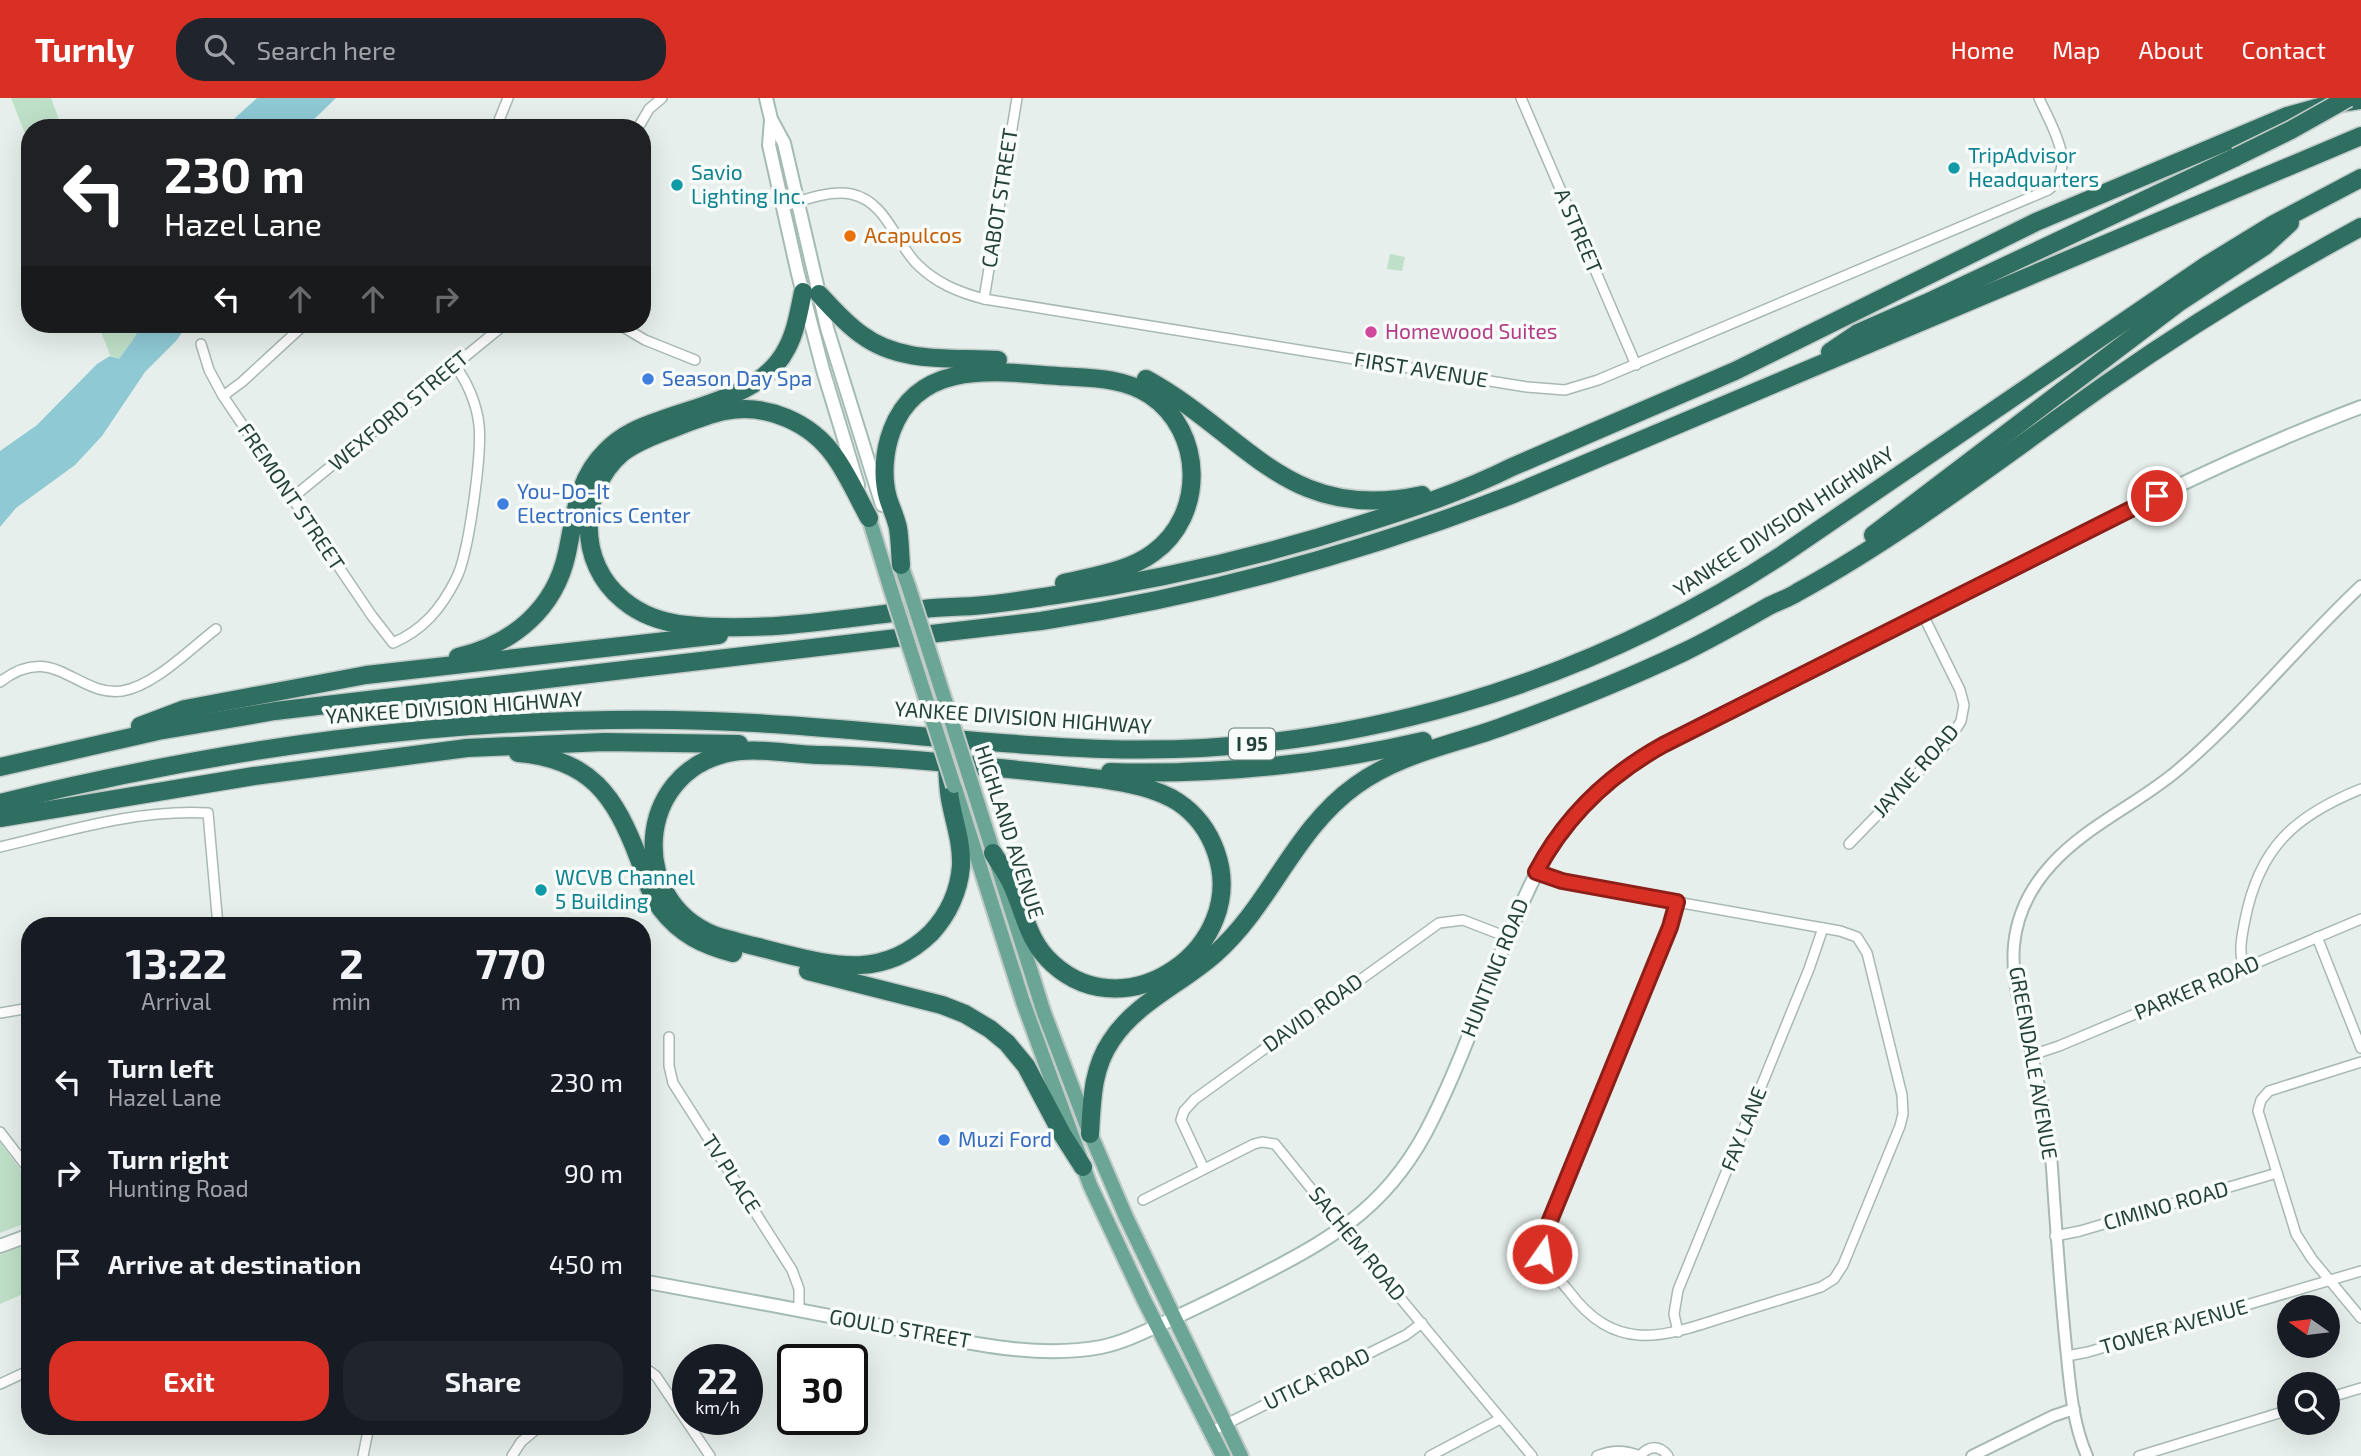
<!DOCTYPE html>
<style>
body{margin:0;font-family:"Exo 2",sans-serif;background:#20242c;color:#f1f3f6;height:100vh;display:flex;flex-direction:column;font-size:26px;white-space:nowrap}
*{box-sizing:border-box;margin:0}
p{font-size:23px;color:#9ea1a6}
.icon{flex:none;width:38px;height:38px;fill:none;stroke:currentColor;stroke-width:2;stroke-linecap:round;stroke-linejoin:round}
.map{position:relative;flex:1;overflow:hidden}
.details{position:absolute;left:21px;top:819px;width:630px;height:518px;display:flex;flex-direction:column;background:#171b24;border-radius:28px;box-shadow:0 7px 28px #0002}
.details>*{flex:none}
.hud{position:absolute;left:21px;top:21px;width:630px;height:214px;border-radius:28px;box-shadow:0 7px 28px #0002;background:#202124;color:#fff;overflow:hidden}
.needle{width:46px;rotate:284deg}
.tools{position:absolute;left:2277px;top:1197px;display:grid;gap:14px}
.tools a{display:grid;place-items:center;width:63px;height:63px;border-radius:50%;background:#171b24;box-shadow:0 7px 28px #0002;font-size:35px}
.speed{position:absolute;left:672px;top:1246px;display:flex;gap:14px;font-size:35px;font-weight:700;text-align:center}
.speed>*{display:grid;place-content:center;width:91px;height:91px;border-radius:50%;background:#171b24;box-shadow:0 7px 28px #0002;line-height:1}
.speed small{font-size:18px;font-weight:400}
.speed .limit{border:4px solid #111;border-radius:10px;background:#fff;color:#111}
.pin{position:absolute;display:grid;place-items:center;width:60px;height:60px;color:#fff;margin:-30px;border:4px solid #fff;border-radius:50%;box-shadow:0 2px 7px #0007}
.me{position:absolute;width:77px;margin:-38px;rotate:13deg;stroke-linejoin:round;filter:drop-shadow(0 0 5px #0008)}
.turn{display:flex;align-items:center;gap:24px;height:147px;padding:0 28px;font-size:32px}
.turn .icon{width:91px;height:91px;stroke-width:2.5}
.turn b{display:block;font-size:49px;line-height:60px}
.lanes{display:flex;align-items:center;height:66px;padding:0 28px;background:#0003;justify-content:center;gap:35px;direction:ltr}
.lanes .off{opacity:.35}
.eta{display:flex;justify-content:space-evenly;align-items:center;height:119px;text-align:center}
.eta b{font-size:42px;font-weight:700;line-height:49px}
.button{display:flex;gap:14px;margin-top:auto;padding:14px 28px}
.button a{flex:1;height:80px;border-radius:28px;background:#d93025;color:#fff;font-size:28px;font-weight:700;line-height:80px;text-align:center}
.button a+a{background:#20242c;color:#f1f3f6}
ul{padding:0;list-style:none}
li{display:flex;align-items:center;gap:21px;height:91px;padding:0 28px}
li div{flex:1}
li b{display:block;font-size:26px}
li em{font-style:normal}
header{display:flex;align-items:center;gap:42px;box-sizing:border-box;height:98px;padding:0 35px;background:#d93025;color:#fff}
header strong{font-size:33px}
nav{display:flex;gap:38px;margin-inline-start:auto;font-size:24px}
.search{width:490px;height:63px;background:#20242c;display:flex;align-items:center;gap:18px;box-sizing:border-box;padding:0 24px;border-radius:28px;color:#9ea1a6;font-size:26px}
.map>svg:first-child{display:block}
.green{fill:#bfe0c8}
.water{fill:#8ec9d4}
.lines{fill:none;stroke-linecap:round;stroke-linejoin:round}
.minor-casing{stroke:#a8b8b2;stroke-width:12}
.tertiary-casing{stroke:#a8b8b2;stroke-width:14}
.secondary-casing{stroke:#a4bbb3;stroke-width:16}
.primary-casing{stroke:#c2cac8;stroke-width:18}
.motorway-casing{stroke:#c2cac8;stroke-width:21}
.minor{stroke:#fff;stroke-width:9}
.tertiary{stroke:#fff;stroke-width:10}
.secondary{stroke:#fff;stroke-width:12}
.primary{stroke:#6aa596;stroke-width:14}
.motorway{stroke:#2f6f62;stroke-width:18}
.primary-bridge-casing{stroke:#c2cac8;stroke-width:18;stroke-linecap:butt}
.motorway-bridge-casing{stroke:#c2cac8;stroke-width:21;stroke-linecap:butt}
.primary-bridge{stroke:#6aa596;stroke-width:14}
.motorway-bridge{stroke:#2f6f62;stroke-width:18}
.route-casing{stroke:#8d1f18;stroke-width:18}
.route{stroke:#d93025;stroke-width:12}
.culture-dot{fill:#0f9aa8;stroke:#f7fbf9;stroke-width:2.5}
.food-dot{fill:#e8710a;stroke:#f7fbf9;stroke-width:2.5}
.hotel-dot{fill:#d1479c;stroke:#f7fbf9;stroke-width:2.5}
.shop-dot{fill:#3f7fe0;stroke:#f7fbf9;stroke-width:2.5}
.labels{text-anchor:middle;stroke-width:7;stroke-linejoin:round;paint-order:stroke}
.shield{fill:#f7fbf9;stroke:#637a73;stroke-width:2}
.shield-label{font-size:19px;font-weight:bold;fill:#24423a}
.culture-label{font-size:21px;fill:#0d838f;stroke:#f7fbf9;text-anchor:start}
.street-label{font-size:21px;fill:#24423a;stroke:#f7fbf9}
.food-label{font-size:21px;fill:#c56008;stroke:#f7fbf9;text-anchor:start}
.hotel-label{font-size:21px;fill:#b23c85;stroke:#f7fbf9;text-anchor:start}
.shop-label{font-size:21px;fill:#366cbe;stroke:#f7fbf9;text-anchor:start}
</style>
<header>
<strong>Turnly</strong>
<div class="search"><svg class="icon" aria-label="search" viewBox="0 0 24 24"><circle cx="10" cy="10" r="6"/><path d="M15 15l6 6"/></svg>Search here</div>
<nav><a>Home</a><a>Map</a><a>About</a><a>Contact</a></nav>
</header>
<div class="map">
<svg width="2361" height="1358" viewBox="0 0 2361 1358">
<rect width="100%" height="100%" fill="#e6efeb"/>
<!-- green -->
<g class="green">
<polygon points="11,0 51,0 62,30 30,30 30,48"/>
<polygon points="1390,156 1405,159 1402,173 1387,171"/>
<path d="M98 226H136L139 232C135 242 125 252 119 261L110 257Z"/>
<polygon points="0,1044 30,1085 30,1123 0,1135"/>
<polygon points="30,1145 30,1193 0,1206 0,1157"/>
</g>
<!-- water -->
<g class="water">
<polygon points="257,0 336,0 305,30 224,30"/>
<path d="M140 226H188L176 243 145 274 102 338 75 367 16 410 0 429V353L37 327 97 266 110 258 119 261C127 249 137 240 140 226Z"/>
</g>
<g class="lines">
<!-- minor casing -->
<g class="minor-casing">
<g id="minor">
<polyline points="1521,0 1636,267"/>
<polyline points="496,30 508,0"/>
<polyline points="638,30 649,11 662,0"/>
<path d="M782 109C803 102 829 92 851 96 886 103 895 144 917 166 936 185 958 194 984 201L1527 289 1565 292 1598 282 2048 92C2079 68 2051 28 2039 0"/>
<polyline points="984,201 1017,0"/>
<polyline points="618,226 645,242 695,262"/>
<path d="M201 246 209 272 223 298 372 518 393 545C423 532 441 511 456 481 469 456 482 355 479 327 477 307 467 282 454 267"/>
<polyline points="223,298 242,284 305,226"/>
<polyline points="292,400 505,226"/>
<path d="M0 584C54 542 76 599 122 593 154 588 190 551 216 531"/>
<polyline points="1849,746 1948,644 1961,623 1964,607 1960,592 1923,517"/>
<path d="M0 749C68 733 137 711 208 715L218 828"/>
<path d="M1536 773 1570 785 1840 833 1857 839 1867 855 1902 997 1903 1016 1900 1028 1843 1167 1834 1181 1821 1189C1790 1199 1759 1208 1728 1218 1663 1239 1616 1257 1568 1192 1557 1179 1542 1164 1541 1147L1669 829 1677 804"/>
<polyline points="2317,839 2361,950"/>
<path d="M2244 870C2238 853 2242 838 2245 822 2259 750 2294 718 2361 691"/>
<polyline points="0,915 30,910"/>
<polyline points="669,939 669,968 673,985 792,1172 799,1191 799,1212"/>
<polyline points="2032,957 2059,948 2361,821"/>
<polyline points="2361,964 2269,993 2261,1002 2258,1013 2296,1136 2312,1161 2361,1220"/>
<polyline points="0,1034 30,1073"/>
<polyline points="1204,1071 1181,1022 1184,1013 1195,1001 1439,825 1463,822 1507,839"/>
<polyline points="1143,1102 1254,1046 1262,1044 1275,1046 1376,1171 1532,1358"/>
<polyline points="2055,1138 2080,1133 2277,1075"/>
<polyline points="1678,1234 1674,1216 1678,1192 1809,871 1823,830"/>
<polyline points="2067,1258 2088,1254 2361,1173"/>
<polyline points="642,1268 656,1278 710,1358"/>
<polyline points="0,1286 30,1272"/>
<polyline points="2328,1300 2361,1290"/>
<polyline points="1210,1334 1406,1237 1422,1225"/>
<polyline points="363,1358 369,1328"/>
<polyline points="512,1358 521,1344 540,1328"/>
<polyline points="1430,1358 1500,1321"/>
<path d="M1597 1358C1611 1352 1626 1352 1640 1358"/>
<path d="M1640 1358C1649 1347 1660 1347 1668 1358"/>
<polyline points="2139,1358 2289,1312"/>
</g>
</g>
<!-- tertiary casing -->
<g class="tertiary-casing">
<g id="tertiary">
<polyline points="1972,1358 2053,1318 2074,1311"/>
<path d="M2087 1358C2072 1324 2070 1286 2066 1249 2060 1190 2056 1130 2052 1070 2049 1027 2039 987 2029 945 2021 913 2011 881 2014 847 2017 816 2031 789 2051 767 2087 727 2138 706 2178 672 2244 616 2298 547 2361 488"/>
</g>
</g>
<!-- secondary casing -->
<g class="secondary-casing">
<g id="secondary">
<polyline points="766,0 771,21 784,45 827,230 882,407"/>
<polyline points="771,22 769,47 798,176 823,272 858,387"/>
<polyline points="0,1148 30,1137"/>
<path d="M642 1183C725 1198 809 1214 892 1230 959 1242 1032 1262 1101 1249 1125 1244 1148 1232 1170 1222 1202 1207 1233 1192 1265 1175 1341 1136 1393 1102 1432 1022 1459 968 1479 911 1501 855 1524 799 1546 744 1590 701 1625 665 1669 643 1713 621 1758 599 1802 578 1846 556 2016 471 2183 376 2361 309"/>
</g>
</g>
<!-- primary casing -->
<g class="primary-casing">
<g id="primary">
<polyline points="869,420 891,492"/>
<polyline points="901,467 909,490"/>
<polyline points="972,687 1044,915 1087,1028 1126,1119 1241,1358"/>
<polyline points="955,690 1023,904 1090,1087 1144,1202 1223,1358"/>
</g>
</g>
<!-- motorway casing -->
<g class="motorway-casing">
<g id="motorway">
<path d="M819 196C832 210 846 226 862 237 901 266 952 259 998 262"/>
<polyline points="1830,254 1858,235 1933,202 2236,59"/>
<path d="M1146 281C1248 337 1287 426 1422 397"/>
<path d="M869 420C858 400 848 377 835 359 811 324 766 305 725 313 705 317 685 326 666 333 650 339 635 345 622 355 578 393 577 465 623 502 641 517 665 525 687 527 766 535 846 520 924 511 940 509 957 509 973 508 1001 506 1029 501 1056 497 1160 482 1262 458 1362 426 1413 410 1464 393 1512 369L1735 273 2036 124 2287 18 2327 7 2361 2"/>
<polyline points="1873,437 2178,205 2265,148 2290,125"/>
<path d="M901 467C900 455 900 442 898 430 896 420 891 410 888 400 882 379 884 353 892 332 919 260 998 274 1058 278 1089 280 1123 279 1150 297 1204 333 1206 417 1153 455 1129 473 1093 478 1064 485"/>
<path d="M458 559C513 546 555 511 567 455 575 418 577 381 606 353 621 337 640 329 661 322 704 306 764 296 787 250 796 233 799 213 803 194"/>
<polyline points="140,628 185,611 366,577 719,537"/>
<path d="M518 655C591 661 615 698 639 761 645 778 650 796 661 811 680 836 703 847 733 855"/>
<path d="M0 669 158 633 275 613 1041 523C1205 498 1362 455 1516 395L2361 38"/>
<path d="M947 669C948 679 948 690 950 701 954 724 962 744 961 768 959 793 948 817 931 835 885 880 837 869 781 855 759 849 736 844 714 837 628 803 635 675 728 655 757 649 788 656 818 657 913 659 1008 671 1102 681 1128 685 1156 690 1178 704 1196 716 1209 734 1216 754 1249 848 1128 934 1053 866 1028 844 1025 816 1012 787 1007 776 999 765 993 755"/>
<path d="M1110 674C1216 677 1320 667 1423 643"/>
<path d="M0 705C223 650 443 619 673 622 818 624 960 646 1104 651 1345 659 1582 588 1782 457L2207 167 2274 126 2361 80"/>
<polyline points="0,720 254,678 467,650 604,644 739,646"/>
<polyline points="808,873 942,907 965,916 990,931 1007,945 1026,968 1062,1036 1083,1069"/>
<path d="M1090 1036C1092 1003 1092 971 1111 943 1136 904 1183 885 1216 855 1271 806 1294 732 1355 688 1400 655 1453 647 1504 628 1565 606 1625 582 1684 554 1713 540 1741 524 1769 508 1779 503 1789 500 1798 494 1907 434 2005 357 2106 286 2188 229 2274 176 2361 129"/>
</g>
</g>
<!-- minor -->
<use href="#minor" class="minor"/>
<!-- tertiary -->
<use href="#tertiary" class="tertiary"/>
<!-- secondary -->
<use href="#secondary" class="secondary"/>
<!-- primary -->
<use href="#primary" class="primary"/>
<!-- motorway -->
<use href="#motorway" class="motorway"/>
<!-- primary-bridge casing -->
<g class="primary-bridge-casing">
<g id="primary-bridge">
<polyline points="909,490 972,687"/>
<polyline points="891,492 954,688"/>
</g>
</g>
<!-- motorway-bridge casing -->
<g class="motorway-bridge-casing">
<polyline id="motorway-bridge" points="2236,59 2291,32 2348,0"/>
</g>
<!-- primary-bridge -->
<use href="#primary-bridge" class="primary-bridge"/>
<!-- motorway-bridge -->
<use href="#motorway-bridge" class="motorway-bridge"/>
</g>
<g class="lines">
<!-- route casing -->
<g class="route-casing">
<path id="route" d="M1542 1156V1142L1670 829 1677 804 1562 783 1536 774C1565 719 1609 677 1663 647L2157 398"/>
</g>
<!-- route -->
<use href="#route" class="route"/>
</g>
<!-- markers -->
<g class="culture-dot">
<circle cx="1954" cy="70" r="7"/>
<circle cx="677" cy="87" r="7"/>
<circle cx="541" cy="792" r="7"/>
</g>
<circle class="food-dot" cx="850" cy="138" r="7"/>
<circle class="hotel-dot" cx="1371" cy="234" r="7"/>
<g class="shop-dot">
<circle cx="648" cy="281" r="7"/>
<circle cx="503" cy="406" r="7"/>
<circle cx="944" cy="1042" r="7"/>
</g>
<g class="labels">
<!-- shield labels -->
<rect class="shield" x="1229" y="630.5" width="46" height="31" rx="5"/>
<g class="shield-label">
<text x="1252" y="653">I 95</text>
</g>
<!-- culture labels -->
<g class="culture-label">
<text x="1968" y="65">TripAdvisor<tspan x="1968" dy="24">Headquarters</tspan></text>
<text x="691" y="82">Savio<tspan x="691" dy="24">Lighting Inc.</tspan></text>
<text x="555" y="787">WCVB Channel<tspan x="555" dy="24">5 Building</tspan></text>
</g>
<!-- street labels -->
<g class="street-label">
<text transform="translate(1000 100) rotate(-81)" y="7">CABOT STREET</text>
<text transform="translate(1578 133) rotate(67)" y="7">A STREET</text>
<text transform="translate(1421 272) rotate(9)" y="7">FIRST AVENUE</text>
<text transform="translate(399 313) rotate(-40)" y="7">WEXFORD STREET</text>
<text transform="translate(291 399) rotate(56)" y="7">FREMONT STREET</text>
<text transform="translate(1784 424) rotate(-33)" y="7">YANKEE DIVISION HIGHWAY</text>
<text transform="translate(454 610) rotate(-4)" y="7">YANKEE DIVISION HIGHWAY</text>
<text transform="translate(1023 620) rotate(4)" y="7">YANKEE DIVISION HIGHWAY</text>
<text transform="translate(1916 673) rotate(-48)" y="7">JAYNE ROAD</text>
<text transform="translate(1009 734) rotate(72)" y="7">HIGHLAND AVENUE</text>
<text transform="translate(1495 870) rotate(-68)" y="7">HUNTING ROAD</text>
<text transform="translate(2197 890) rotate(-23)" y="7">PARKER ROAD</text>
<text transform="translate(1313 915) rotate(-36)" y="7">DAVID ROAD</text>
<text transform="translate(2033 965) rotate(80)" y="7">GREENDALE AVENUE</text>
<text transform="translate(1744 1031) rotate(-68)" y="7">FAY LANE</text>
<text transform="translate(731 1076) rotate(57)" y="7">TV PLACE</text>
<text transform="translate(2166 1108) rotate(-16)" y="7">CIMINO ROAD</text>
<text transform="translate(1357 1146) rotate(51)" y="7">SACHEM ROAD</text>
<text transform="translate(2174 1229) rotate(-16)" y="7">TOWER AVENUE</text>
<text transform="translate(900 1231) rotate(10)" y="7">GOULD STREET</text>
<text transform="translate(1317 1281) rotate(-26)" y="7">UTICA ROAD</text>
</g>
<!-- food labels -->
<g class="food-label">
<text x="864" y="145">Acapulcos</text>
</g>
<!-- hotel labels -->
<g class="hotel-label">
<text x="1385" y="241">Homewood Suites</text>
</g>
<!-- shop labels -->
<g class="shop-label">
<text x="662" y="288">Season Day Spa</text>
<text x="517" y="401">You-Do-It<tspan x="517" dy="24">Electronics Center</tspan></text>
<text x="958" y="1049">Muzi Ford</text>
</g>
</g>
</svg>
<div class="tools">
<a><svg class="needle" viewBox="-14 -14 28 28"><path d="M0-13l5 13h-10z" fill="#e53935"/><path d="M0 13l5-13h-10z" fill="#9ea1a6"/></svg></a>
<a><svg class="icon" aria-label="search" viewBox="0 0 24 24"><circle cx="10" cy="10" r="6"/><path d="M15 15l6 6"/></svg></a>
</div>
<div class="speed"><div>22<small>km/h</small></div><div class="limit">30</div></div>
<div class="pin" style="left:2157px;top:398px;background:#d93025"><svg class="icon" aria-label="arrive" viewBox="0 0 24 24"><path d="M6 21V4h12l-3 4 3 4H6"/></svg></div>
<svg class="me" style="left:1542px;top:1156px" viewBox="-20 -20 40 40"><circle r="17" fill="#d93025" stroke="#fff" stroke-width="3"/><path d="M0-11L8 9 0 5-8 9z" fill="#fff"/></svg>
<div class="hud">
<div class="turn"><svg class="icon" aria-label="left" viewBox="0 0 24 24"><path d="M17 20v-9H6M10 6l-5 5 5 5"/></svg><div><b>230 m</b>Hazel Lane</div></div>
<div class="lanes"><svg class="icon" aria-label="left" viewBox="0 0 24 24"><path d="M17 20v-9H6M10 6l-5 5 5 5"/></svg><svg class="icon off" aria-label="ahead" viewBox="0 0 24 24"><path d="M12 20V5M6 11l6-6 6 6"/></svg><svg class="icon off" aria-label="ahead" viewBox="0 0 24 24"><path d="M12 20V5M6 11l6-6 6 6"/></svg><svg class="icon off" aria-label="right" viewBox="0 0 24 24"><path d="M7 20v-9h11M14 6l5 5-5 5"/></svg></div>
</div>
<section class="details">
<div class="eta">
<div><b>13:22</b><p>Arrival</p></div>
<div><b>2</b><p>min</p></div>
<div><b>770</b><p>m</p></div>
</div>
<ul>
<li><svg class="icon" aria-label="left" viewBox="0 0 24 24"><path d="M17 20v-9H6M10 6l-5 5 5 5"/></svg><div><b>Turn left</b><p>Hazel Lane</p></div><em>230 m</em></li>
<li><svg class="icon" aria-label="right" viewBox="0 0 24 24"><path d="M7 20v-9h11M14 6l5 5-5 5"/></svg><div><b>Turn right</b><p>Hunting Road</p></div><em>90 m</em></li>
<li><svg class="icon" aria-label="arrive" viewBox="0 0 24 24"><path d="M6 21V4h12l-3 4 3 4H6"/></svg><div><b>Arrive at destination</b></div><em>450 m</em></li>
</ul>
<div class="button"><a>Exit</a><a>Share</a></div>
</section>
</div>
